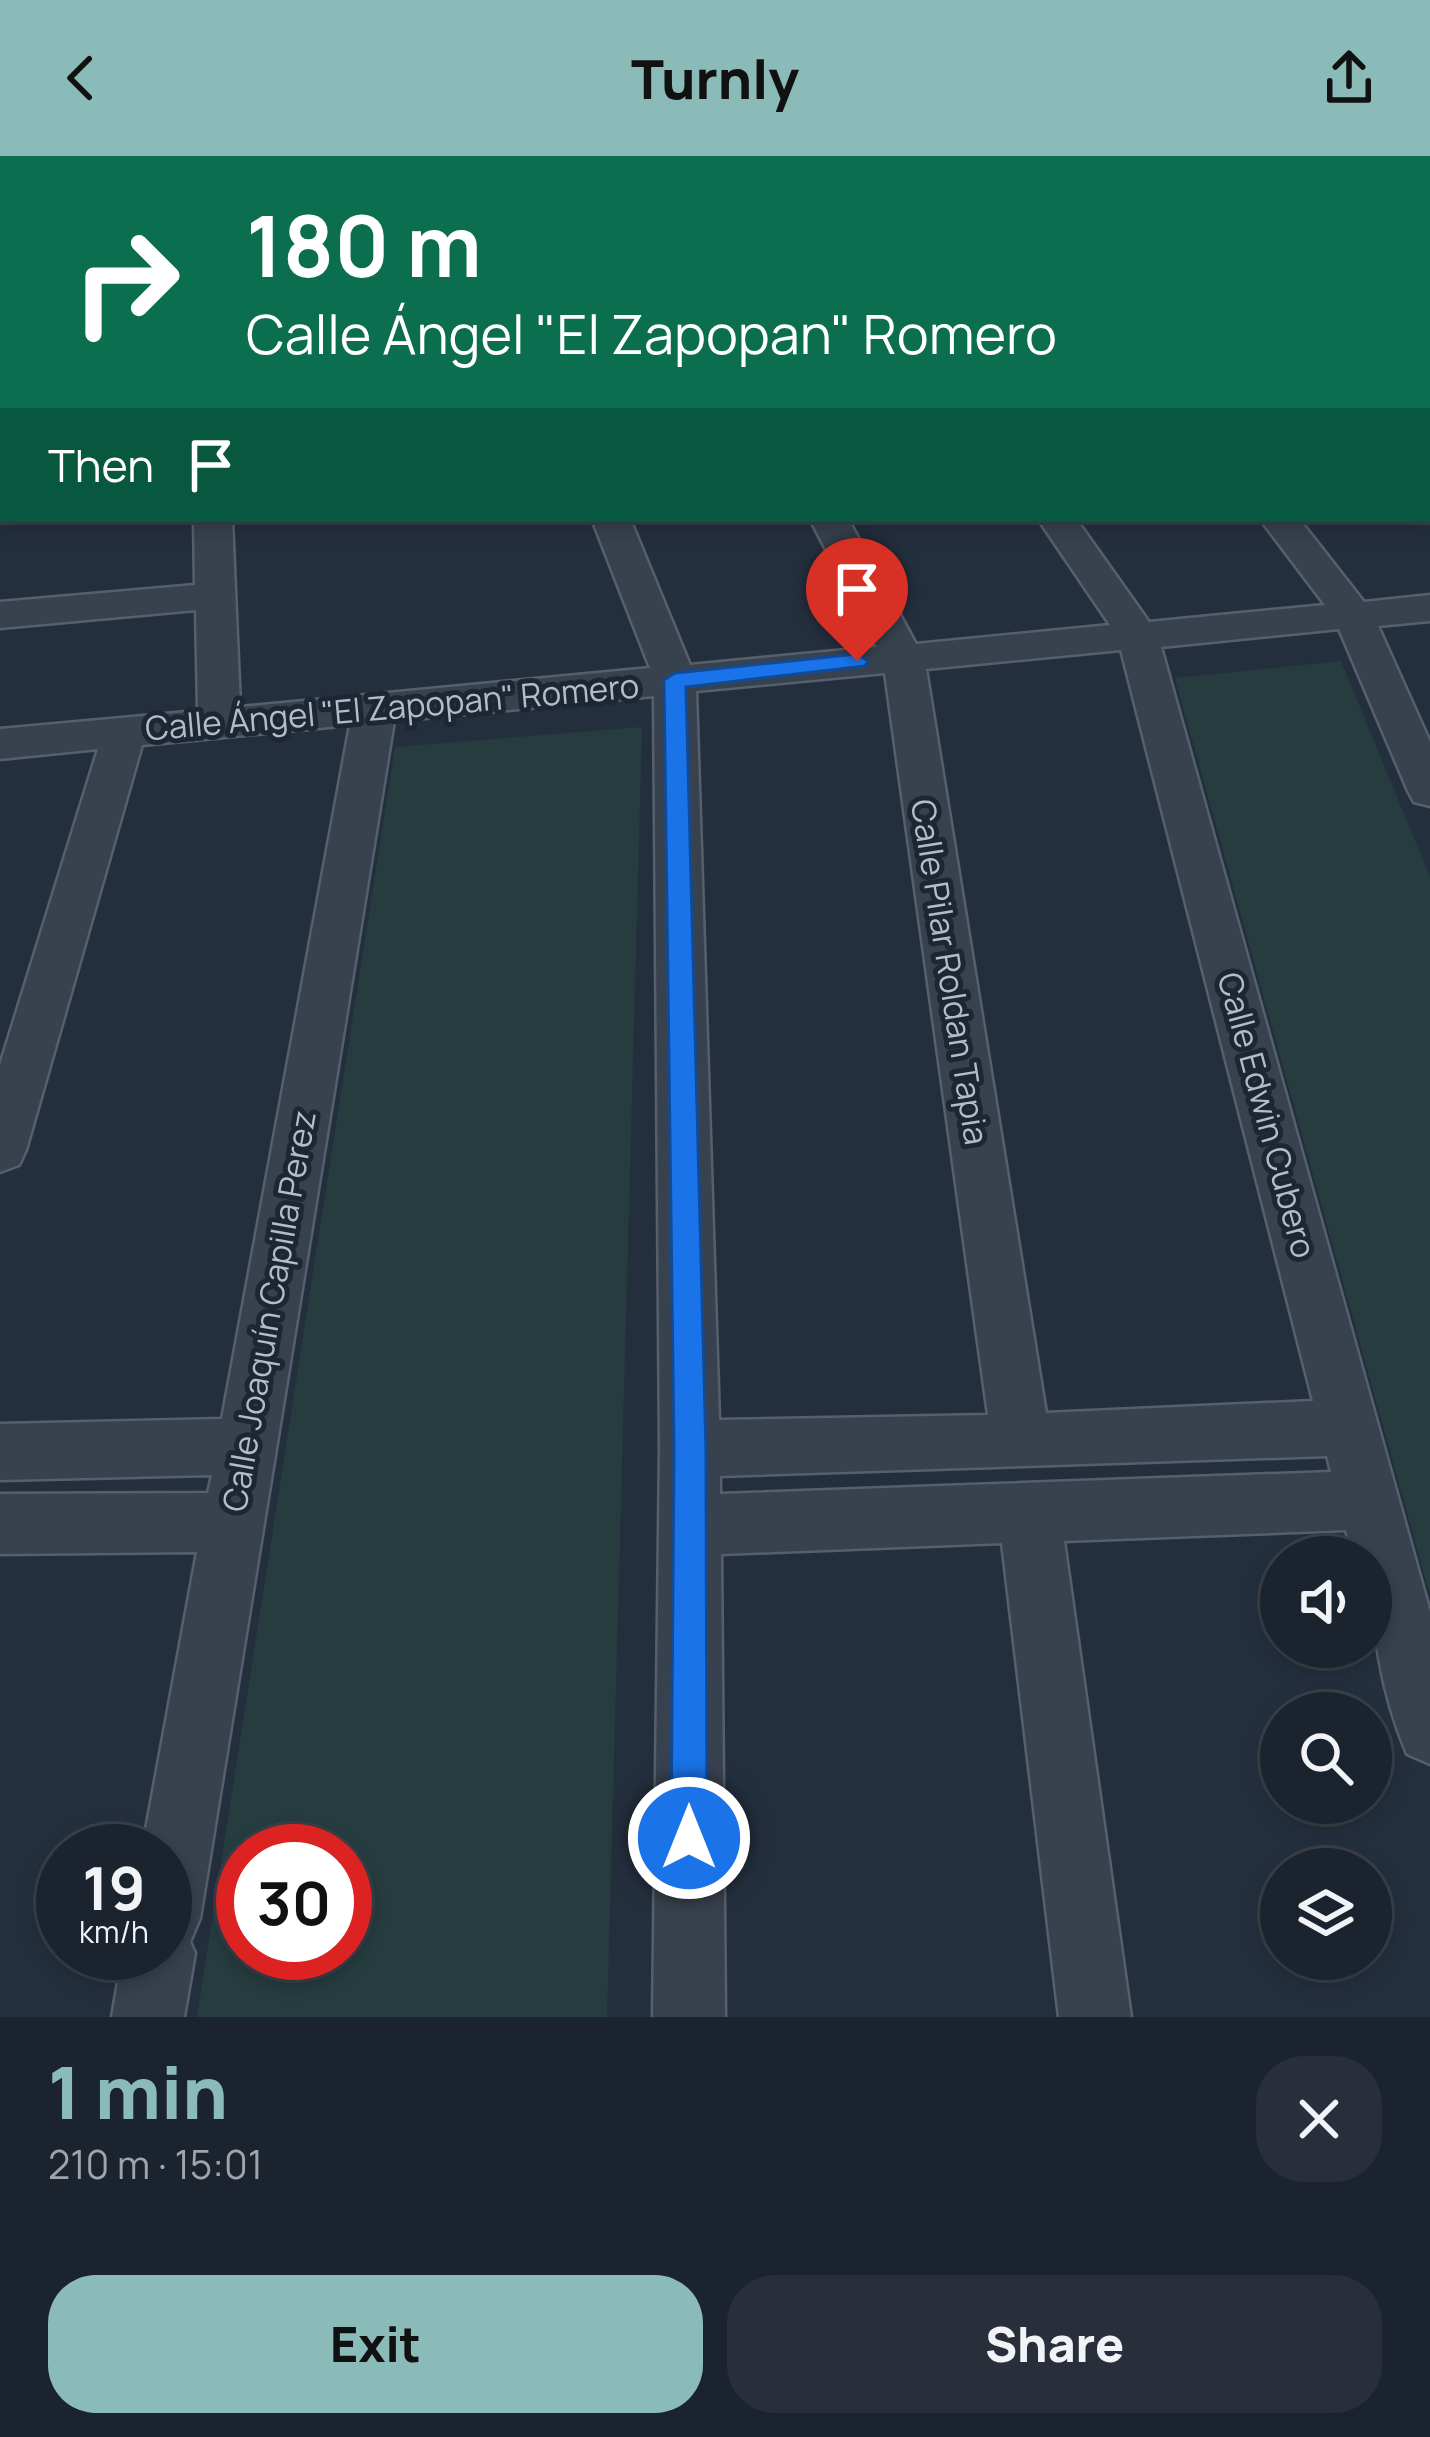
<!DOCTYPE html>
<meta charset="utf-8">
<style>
body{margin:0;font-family:Manrope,sans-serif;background:#282f3a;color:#f1f3f6;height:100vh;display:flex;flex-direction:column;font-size:45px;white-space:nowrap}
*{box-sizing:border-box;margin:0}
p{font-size:39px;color:#a0a4aa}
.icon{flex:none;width:66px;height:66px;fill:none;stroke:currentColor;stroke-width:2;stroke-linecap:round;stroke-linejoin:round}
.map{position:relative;height:1861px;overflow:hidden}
.details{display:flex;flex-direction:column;background:#1b232e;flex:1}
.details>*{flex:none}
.top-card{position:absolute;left:0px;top:0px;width:1431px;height:366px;box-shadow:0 6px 18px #0003,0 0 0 3px #39404a;background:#0b6e4f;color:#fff;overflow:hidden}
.fabs{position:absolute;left:1260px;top:1380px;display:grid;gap:24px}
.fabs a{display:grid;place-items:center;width:132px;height:132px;border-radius:50%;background:#1b232e;box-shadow:0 6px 18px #0003,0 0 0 3px #39404a;font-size:60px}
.speed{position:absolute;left:36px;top:1668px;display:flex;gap:24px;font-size:60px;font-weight:700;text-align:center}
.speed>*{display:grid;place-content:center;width:156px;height:156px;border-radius:50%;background:#1b232e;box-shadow:0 6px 18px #0003,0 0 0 3px #39404a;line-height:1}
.speed small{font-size:30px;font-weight:400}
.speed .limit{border:18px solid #d22;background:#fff;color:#111}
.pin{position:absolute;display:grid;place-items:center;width:102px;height:102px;color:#fff;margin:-123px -51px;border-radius:50% 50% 50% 0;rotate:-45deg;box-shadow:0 0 12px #0007}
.pin .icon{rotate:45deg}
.me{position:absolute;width:132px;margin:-66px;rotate:0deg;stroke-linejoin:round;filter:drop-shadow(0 0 9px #0008)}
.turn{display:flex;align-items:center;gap:42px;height:252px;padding:0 48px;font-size:54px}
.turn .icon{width:156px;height:156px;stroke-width:2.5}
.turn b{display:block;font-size:84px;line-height:102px}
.then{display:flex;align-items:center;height:114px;padding:0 48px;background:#0003;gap:24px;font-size:45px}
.round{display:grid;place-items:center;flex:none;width:126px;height:126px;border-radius:48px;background:#282f3a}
.overview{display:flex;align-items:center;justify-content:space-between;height:204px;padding:0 48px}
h1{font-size:72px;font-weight:800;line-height:90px;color:#8bbbb9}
.action{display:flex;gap:24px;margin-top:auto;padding:24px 48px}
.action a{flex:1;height:138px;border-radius:48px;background:#8bbbb9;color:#111;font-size:48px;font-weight:800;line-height:138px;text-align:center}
.action a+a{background:#282f3a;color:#f1f3f6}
header{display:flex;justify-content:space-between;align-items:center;height:156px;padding:0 48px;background:#8bbbb9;color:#111;font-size:54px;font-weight:800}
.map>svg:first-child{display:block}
.green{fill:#263c3f;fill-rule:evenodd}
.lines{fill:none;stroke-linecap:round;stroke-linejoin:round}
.minor-casing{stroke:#565f6c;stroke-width:5}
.minor{fill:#38414e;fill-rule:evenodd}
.route{fill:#1a73e8;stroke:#114b97;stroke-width:3}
.labels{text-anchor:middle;stroke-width:10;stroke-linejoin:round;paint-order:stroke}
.street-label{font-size:33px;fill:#b4bcc9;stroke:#1d2633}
</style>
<header><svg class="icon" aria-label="back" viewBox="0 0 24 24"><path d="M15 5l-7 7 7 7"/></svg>Turnly<svg class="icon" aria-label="share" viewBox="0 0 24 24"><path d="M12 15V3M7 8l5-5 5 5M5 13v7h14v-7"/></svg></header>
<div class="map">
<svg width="1430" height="1861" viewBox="0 0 1430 1861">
<rect width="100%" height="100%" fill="#242f3e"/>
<!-- green -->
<g class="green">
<polygon points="1341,505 1430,721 1430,1439 1175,522"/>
<path d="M642 571 607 1861H197L395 591ZM345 1695V1797H243V1695Z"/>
</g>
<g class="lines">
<!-- minor casing -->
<g class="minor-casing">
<g id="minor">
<polygon points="64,0 94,0 63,3"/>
<rect x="219" y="0" width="30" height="3"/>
<polygon points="287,0 320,0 322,3 289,3"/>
<polygon points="797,0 827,0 828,3 798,3"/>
<polygon points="982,0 1012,0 1014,3 984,3"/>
<polygon points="1127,0 1159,0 1161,3 1129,3"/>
<polygon points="1330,0 1363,0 1365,3 1332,3"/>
<rect x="1428" y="44" width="2" height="19"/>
<rect x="0" y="111" width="3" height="20"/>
<rect x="1428" y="194" width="2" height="22"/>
<polygon points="0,205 3,205 0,233"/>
<rect x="1428" y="289" width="2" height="22"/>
<path d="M194 363H232L240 551 650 512 592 363H630L690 509 877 491 810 363H848L916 488 1110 469 1038 363H1076L1149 466 1325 449 1260 363H1299L1364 446 1430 439V465L1378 470 1430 586V650L1414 646 1408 635 1339 473 1161 491 1430 1456V1608L1407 1598C1380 1534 1371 1470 1371 1401H1353L1346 1374 1064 1385 1131 1861H1059L1002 1387 721 1398 725 1861H653L660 1293 654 540 394 565 200 1762 190 1786 195 1797 184 1861H112L123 1797H165V1695H142L197 1396 0 1398V1338L208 1337 212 1319 0 1324V1268L222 1263 350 569 142 589 26 994 19 1009 0 1016V909L98 593 0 603V573L198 555 196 454 0 472V446L195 429ZM1121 494 1313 1245 1046 1257 926 513ZM885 517 988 1259 719 1264 696 535ZM1327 1300 1331 1316 720 1338V1320Z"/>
</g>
</g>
<!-- minor -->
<use href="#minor" class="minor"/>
</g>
<!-- route -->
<polygon class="route" points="857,498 868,505 865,510 686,531 706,1293 707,1682 702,1695 689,1700 676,1695 671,1682 674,1293 664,524 675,517"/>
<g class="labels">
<!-- street labels -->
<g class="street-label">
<text transform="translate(392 551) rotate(-5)" y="12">Calle Ángel "El Zapopan" Romero</text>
<text transform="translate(950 816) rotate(81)" y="12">Calle Pilar Roldan Tapia</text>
<text transform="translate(1267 959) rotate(75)" y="12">Calle Edwin Cubero</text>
<text transform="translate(269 1155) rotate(-80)" y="12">Calle Joaquín Capilla Perez</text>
</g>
</g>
</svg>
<div class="fabs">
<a><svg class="icon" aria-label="sound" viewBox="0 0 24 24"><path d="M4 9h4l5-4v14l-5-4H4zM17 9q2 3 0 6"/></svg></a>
<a><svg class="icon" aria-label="search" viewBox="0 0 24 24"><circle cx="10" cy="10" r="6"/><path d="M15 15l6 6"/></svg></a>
<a><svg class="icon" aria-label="layers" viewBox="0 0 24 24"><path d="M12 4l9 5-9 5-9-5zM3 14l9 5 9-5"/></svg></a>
</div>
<div class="speed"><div>19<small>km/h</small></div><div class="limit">30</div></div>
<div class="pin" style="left:857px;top:505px;background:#d93025"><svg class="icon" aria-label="arrive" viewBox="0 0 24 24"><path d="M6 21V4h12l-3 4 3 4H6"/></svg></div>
<svg class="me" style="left:689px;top:1682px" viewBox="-20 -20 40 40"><circle r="17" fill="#1a73e8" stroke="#fff" stroke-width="3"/><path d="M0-11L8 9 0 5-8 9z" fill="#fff"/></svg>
<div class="top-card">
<div class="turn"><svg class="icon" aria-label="right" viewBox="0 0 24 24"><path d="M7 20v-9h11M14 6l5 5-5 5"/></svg><div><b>180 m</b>Calle Ángel &quot;El Zapopan&quot; Romero</div></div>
<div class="then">Then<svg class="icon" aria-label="arrive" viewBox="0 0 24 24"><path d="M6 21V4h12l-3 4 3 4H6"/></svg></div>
</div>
</div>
<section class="details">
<div class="overview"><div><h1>1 min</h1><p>210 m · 15:01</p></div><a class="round"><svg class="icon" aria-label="close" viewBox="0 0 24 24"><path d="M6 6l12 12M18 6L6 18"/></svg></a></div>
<div class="action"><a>Exit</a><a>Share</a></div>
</section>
